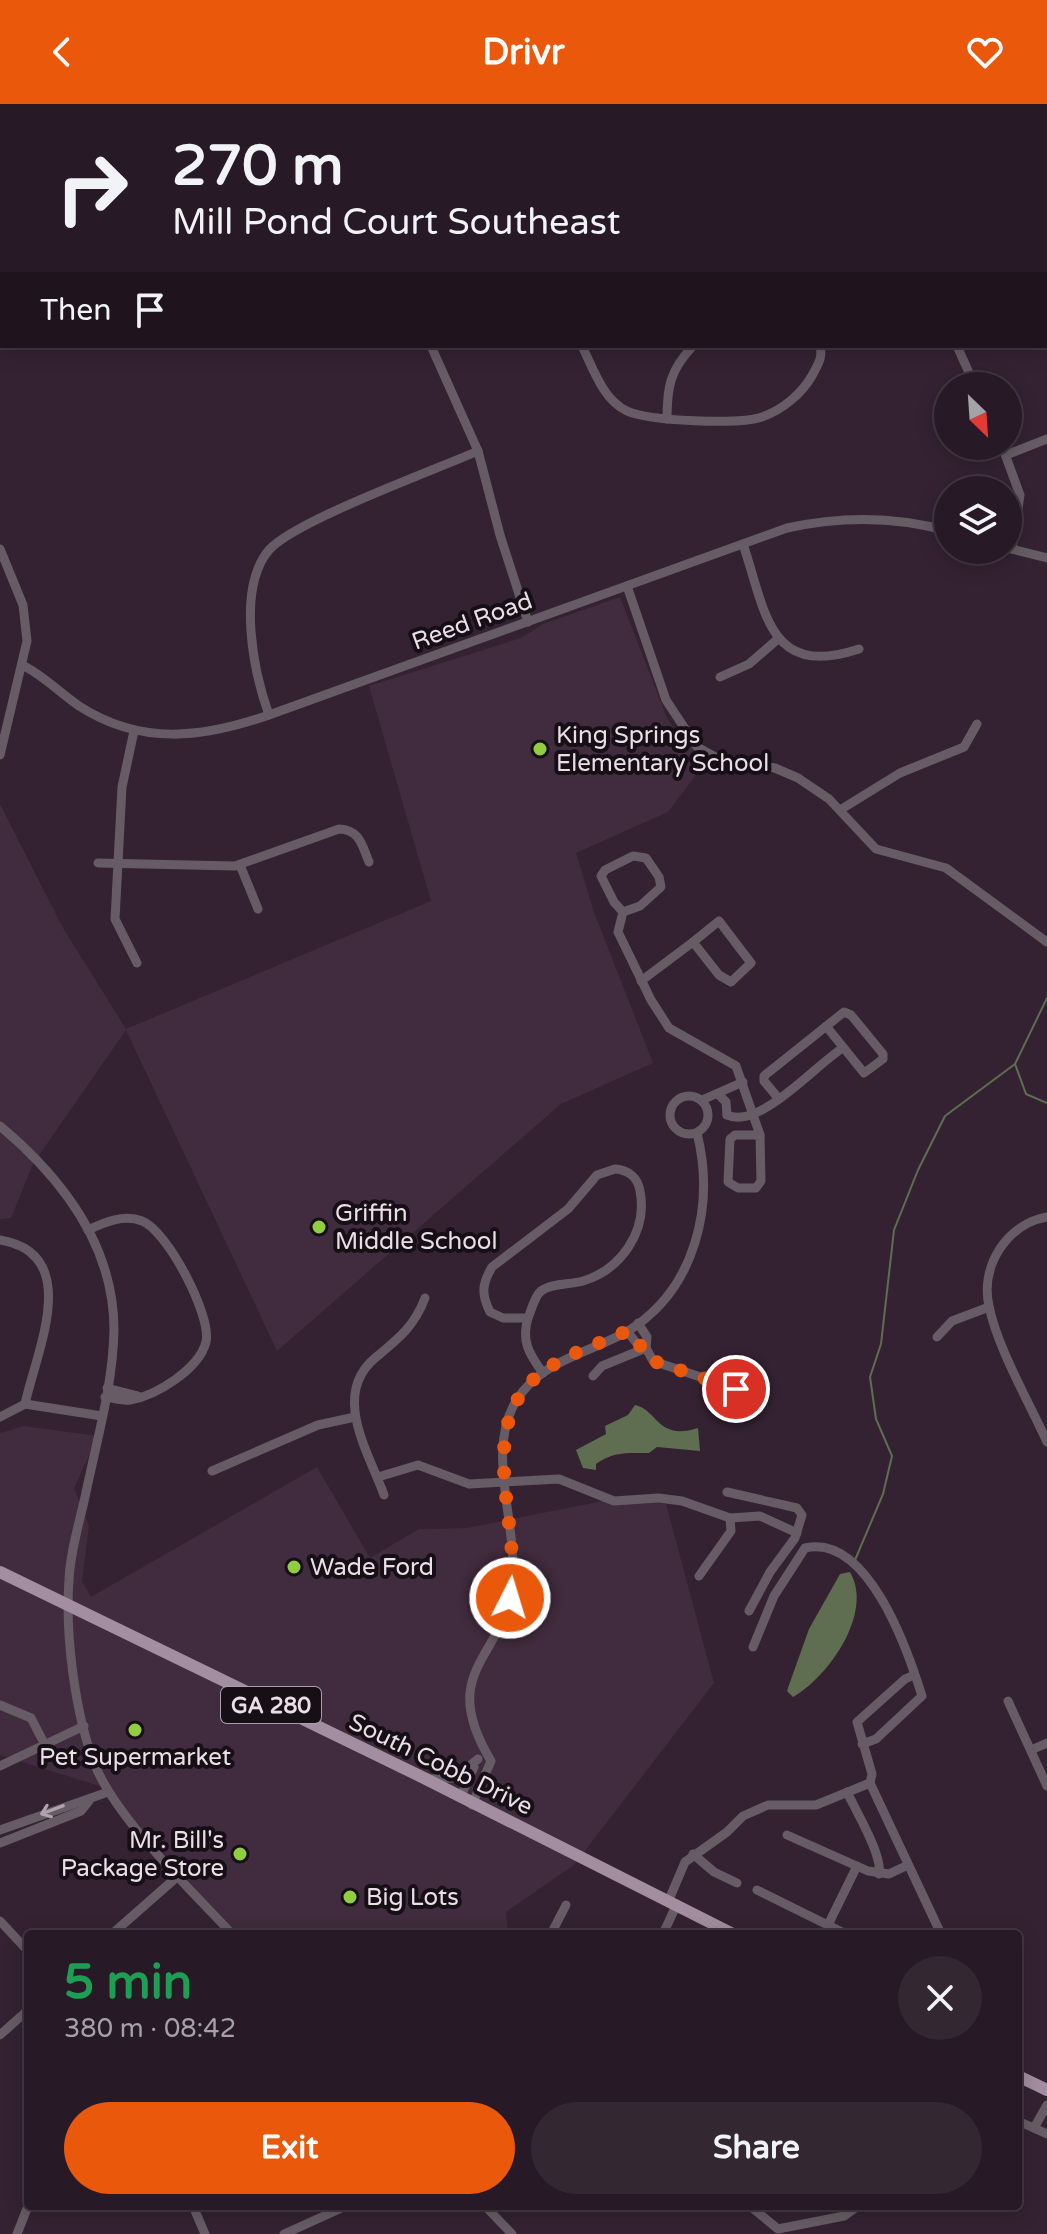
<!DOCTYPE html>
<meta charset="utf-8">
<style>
body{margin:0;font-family:"Varela Round",sans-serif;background:#332732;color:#f1f3f6;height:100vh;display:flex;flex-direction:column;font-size:30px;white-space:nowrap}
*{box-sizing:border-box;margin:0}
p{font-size:26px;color:#a4a1a7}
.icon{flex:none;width:44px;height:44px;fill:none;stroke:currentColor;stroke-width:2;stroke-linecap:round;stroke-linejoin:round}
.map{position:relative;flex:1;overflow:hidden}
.drawer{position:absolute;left:24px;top:1826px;width:998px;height:280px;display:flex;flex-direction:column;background:#271a26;border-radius:8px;box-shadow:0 4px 20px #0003,0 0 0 2px #433843}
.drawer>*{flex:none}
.banner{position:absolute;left:0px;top:0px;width:1048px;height:244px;box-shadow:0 4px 20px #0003,0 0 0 2px #433843;background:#271a26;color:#f1f3f6;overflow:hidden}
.needle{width:52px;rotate:155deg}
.tools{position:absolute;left:934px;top:268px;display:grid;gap:16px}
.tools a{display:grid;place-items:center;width:88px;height:88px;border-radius:50%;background:#271a26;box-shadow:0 4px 20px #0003,0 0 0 2px #433843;font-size:40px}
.pin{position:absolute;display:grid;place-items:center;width:68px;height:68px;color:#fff;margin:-34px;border:4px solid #fff;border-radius:50%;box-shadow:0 2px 8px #0007}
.me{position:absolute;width:88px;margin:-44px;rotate:5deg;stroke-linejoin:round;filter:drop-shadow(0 0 6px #0008)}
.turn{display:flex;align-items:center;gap:28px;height:168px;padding:0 40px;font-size:36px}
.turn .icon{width:104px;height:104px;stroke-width:2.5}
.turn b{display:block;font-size:56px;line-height:68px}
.then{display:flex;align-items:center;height:76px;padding:0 40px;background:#0003;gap:16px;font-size:30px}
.round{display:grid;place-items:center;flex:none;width:84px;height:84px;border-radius:42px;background:#332732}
.headline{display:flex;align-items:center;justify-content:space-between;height:136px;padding:0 40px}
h1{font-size:48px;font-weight:700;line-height:60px;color:#1e9e55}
.button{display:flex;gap:16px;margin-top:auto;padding:16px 40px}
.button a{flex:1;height:92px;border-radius:48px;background:#ea580c;color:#fff;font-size:32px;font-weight:700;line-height:92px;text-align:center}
.button a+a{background:#332732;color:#f1f3f6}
header{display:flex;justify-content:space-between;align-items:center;height:104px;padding:0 40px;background:#ea580c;color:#fff;font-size:36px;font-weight:700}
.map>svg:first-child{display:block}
.built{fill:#412b3e}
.water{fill:#5f6d51}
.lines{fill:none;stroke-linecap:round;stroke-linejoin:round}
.stream{stroke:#5f6d51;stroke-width:2}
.minor{stroke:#675c65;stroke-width:9}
.major{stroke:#a38da0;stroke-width:12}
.oneway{stroke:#afa4ad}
.route{stroke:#ea580c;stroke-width:14;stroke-dasharray:0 25.2}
.poi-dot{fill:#92cd3f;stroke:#170f16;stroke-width:3}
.labels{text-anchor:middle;stroke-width:8;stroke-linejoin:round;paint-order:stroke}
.shield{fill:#170f16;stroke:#aba0a9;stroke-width:2}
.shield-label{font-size:22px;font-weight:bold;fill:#eadee8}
.street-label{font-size:24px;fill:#eadee8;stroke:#170f16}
.poi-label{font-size:24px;fill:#eadee8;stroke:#170f16;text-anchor:start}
</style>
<header><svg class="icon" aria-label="back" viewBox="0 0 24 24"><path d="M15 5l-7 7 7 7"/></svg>Drivr<svg class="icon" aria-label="heart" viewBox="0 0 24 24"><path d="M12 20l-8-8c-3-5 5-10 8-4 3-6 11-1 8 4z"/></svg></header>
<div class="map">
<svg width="1047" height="2130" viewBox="0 0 1047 2130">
<rect width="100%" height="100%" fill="#342232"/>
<!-- built -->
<g class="built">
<polygon points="620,493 667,614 679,632 706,658 668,708 576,749 594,808 653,959 561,1000 277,1247 126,926 33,1060 11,1114 0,1115 0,700 63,824 126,925 431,797 369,582 521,534 543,520"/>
<polygon points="24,1322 98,1332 74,1384 89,1422 82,1477 91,1493 317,1363 370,1454 419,1425 467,1424 618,1394 666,1400 714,1579 574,1761 506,1808 508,1830 236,1830 106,1684 0,1651 0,1329"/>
</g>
<!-- water -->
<g class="water">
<path d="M635 1301C658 1306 657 1337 698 1324L700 1347 657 1343 649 1349C629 1349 613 1347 596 1360V1366L583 1364 576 1346 606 1330 605 1322 628 1311Z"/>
<path d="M850 1468C874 1509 828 1573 793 1593L787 1587 789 1581 809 1525 840 1470Z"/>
</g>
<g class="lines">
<!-- stream -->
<g class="stream">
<polyline points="1015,960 1026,990 1047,999"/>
<polyline points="855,1456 883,1390 892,1352 876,1315 870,1273 881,1240 894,1126 918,1066 945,1012 1015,960 1047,894"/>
</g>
<!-- minor -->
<g class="minor">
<polyline points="316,0 317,2"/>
<polyline points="571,0 571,2"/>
<polyline points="689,0 690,2"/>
<polyline points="817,0 818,2"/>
<polyline points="15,2 16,2"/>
<polyline points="875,2 880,0"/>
<polyline points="0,8 2,7"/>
<polyline points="1046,125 1047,127"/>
<polyline points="431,242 478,347 500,431 528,518"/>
<path d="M582 242C593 264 603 296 627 307 649 317 739 321 762 313 782 306 802 290 813 270 818 260 823 254 820 242"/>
<polyline points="957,242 975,282"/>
<path d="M667 315C667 283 670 266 693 242"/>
<polyline points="1002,342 1020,391 1012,445"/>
<polyline points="1006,351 1047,335"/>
<path d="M743 440C766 508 768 575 859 545"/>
<polyline points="1008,444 1047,454"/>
<polyline points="0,445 23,501 27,537 0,651"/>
<polyline points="627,482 666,596 697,643 717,654 775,664 798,674 829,695 876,745 946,764 1047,838"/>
<path d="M24 562C44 572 60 589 79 602 141 642 203 634 269 611L787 424C842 412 894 412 948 427"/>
<polyline points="720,573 749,560 779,534"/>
<path d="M269 611C254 569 236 485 269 446 294 417 435 366 478 347"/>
<polyline points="134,627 122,683 115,815 137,859"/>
<polyline points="840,706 900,669 964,643 977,620"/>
<polygon points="633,752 646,754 659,773 661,783 640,802 623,808 614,798 601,772 605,766"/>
<path d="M98 759 235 762 339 725C360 726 362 741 369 758"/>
<polyline points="240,761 258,805"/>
<polyline points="623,808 618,828 651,896 669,924 736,962 760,1031"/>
<polygon points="719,817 751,859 731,878 719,871 693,838"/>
<polyline points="641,877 693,838"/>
<polyline points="718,990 726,998 727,1011"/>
<circle cx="689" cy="1011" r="19"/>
<polyline points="779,995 764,977 764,972 844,908 851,911 883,950 883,955 864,969 826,922"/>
<polyline points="702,996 743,978"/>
<path d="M727 1011C760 1026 816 960 843 944"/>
<path d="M0 1022C61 1073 114 1141 114 1226 113 1282 96 1339 85 1393 79 1420 70 1449 69 1476 65 1530 75 1611 95 1661 116 1714 192 1787 232 1830"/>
<polygon points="735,1031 760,1031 761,1077 756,1084 738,1084 728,1078 730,1035"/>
<path d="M615 1065C629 1066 638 1074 640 1087 648 1128 620 1166 583 1177 570 1181 552 1179 541 1187 534 1193 532 1205 528 1214H503L490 1208C481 1190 482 1180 492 1163L568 1105 597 1071Z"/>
<path d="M1047 1113C1007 1120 980 1162 989 1202 997 1243 1029 1298 1047 1338"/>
<path d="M88 1126C105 1118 124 1110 142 1117 167 1126 212 1212 206 1238 199 1265 156 1292 130 1296 122 1297 112 1294 105 1293"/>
<path d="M0 1136C83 1150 37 1245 25 1300L0 1313"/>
<path d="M528 1214C521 1237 529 1250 543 1269"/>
<polyline points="638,1219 647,1233 646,1244"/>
<polyline points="627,1227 638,1241 646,1244 653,1257 736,1285"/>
<polyline points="937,1233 952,1217 989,1203"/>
<polyline points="593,1272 602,1262 646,1244"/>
<polyline points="107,1284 138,1292"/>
<polyline points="25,1300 102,1312"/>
<polyline points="212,1367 318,1321 355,1313"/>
<polyline points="378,1373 418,1361 469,1380 559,1375 614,1397 658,1394 682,1397 730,1414 760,1412 797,1429"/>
<polyline points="727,1388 797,1404 802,1411 795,1434 770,1468 749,1507"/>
<path d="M384 1391C369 1349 331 1291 375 1254 398 1235 414 1223 425 1194"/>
<polyline points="699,1472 731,1427 730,1414"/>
<path d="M753 1543 774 1492 805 1444C868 1429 908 1547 922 1592L876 1635 862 1640"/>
<polyline points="1008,1597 1047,1682"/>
<polyline points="0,1601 31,1614 45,1641"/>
<polyline points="1031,1646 1047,1639"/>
<polyline points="0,1662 84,1622"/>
<polyline points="428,1675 455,1674 478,1655"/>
<polyline points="870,1679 941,1830"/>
<path d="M847 1688C856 1707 883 1752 879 1770"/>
<polyline points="460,1694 474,1663"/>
<path d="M472 1701 491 1657C434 1562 509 1555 513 1471 516 1416 486 1347 516 1297 541 1256 590 1249 628 1227 696 1185 715 1101 697 1029"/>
<polyline points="0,1726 108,1688"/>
<polyline points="787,1731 868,1767 889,1770 908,1761"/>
<polyline points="0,1739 81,1707 89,1697"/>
<polyline points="693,1750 714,1768 737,1779"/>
<polyline points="757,1786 846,1830"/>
<polyline points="668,1798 685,1758 727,1728 743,1712 768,1701 816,1701 870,1679 872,1670 857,1618 905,1575 914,1571"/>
<polyline points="0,1817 28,1847"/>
<polyline points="828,1821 857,1762"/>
<polyline points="112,1830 178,1772"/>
<polyline points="551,1830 566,1801"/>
<polyline points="663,1830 676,1802"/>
<polyline points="0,1931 28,1906"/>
<polyline points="1018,2017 1047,2030"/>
<polyline points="1034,2024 1047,2001"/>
<polyline points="193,2102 205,2130"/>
<polyline points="485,2102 512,2130"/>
<polyline points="750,2102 778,2125 844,2112 858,2102"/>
<polyline points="17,2130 28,2102"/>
<polyline points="284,2130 346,2102"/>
</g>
<!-- major -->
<g class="major">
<polyline points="0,1468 426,1675 733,1830"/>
<polyline points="1018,1972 1047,1986"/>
</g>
</g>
<!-- one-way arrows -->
<defs><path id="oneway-shaft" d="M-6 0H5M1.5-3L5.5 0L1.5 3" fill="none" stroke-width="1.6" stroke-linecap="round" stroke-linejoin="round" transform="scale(2)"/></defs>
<use class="oneway" href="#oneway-shaft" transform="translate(52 1706) rotate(159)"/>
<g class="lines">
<!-- route -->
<path class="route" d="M510 1494C523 1424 475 1330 534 1275 559 1252 597 1241 627 1227L638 1241 646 1244 653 1257 736 1285"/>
</g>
<!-- markers -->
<g class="poi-dot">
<circle cx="540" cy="645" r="8"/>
<circle cx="319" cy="1123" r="8"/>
<circle cx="294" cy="1463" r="8"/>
<circle cx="135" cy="1626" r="8"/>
<circle cx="240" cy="1750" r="8"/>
<circle cx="350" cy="1793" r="8"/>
</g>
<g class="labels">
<!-- shield labels -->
<rect class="shield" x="221" y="1583" width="100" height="36" rx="6"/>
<g class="shield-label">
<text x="271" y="1609">GA 280</text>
</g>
<!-- street labels -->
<g class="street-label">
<text transform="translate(472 517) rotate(-20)" y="8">Reed Road</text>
<text transform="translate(441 1660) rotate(26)" y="8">South Cobb Drive</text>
</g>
<!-- poi labels -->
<g class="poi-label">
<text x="556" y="639">King Springs<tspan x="556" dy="28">Elementary School</tspan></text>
<text x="335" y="1117">Griffin<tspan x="335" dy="28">Middle School</tspan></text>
<text x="310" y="1471">Wade Ford</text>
<text x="135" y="1661" text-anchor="middle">Pet Supermarket</text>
<text x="224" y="1744" text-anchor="end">Mr. Bill's<tspan x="224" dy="28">Package Store</tspan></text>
<text x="366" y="1801">Big Lots</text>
</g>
</g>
</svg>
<div class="tools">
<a><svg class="needle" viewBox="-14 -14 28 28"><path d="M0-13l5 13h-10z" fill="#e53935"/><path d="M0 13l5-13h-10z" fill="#a4a1a7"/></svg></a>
<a><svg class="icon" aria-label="layers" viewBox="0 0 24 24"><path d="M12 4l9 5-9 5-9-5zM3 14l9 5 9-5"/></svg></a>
</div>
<div class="pin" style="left:736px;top:1285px;background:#d93025"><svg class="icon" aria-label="arrive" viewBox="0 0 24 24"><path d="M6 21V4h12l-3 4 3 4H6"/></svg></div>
<svg class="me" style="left:510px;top:1494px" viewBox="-20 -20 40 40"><circle r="17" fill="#ea580c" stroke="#fff" stroke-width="3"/><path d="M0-11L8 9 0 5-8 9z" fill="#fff"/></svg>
<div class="banner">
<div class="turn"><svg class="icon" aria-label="right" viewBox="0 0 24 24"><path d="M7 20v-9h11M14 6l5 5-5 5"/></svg><div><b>270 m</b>Mill Pond Court Southeast</div></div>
<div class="then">Then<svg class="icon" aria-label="arrive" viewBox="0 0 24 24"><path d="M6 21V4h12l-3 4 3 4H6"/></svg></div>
</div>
<section class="drawer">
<div class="headline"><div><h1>5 min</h1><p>380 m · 08:42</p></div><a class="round"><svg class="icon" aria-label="close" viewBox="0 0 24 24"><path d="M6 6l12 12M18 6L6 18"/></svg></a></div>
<div class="button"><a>Exit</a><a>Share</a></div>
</section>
</div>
